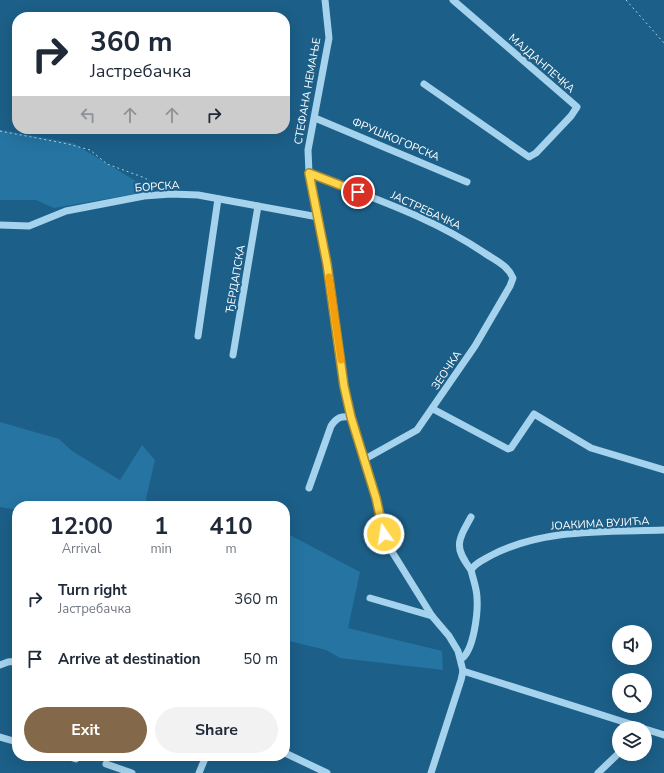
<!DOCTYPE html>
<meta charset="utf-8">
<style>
body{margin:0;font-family:"Nunito Sans",sans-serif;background:#f2f2f3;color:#1f2937;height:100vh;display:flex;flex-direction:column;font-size:15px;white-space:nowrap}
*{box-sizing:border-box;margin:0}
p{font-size:13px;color:#747a83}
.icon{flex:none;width:22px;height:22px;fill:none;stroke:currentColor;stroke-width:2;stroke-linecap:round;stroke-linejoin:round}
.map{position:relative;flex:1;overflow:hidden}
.panel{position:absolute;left:12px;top:501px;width:278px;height:260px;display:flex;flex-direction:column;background:#fff;border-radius:16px;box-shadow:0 4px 16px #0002}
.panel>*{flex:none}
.banner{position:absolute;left:12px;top:12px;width:278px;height:122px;border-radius:16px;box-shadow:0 4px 16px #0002;background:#fff;color:#1f2937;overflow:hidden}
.controls{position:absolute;left:612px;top:625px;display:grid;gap:8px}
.controls a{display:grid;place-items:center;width:40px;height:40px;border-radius:50%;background:#fff;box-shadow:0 4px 16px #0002;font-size:20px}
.pin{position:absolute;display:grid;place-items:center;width:34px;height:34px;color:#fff;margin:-17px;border:2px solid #fff;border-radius:50%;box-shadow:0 1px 4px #0007}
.me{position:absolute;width:44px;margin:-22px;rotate:347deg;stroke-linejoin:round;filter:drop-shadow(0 0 3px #0008)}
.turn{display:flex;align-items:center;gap:14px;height:84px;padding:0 12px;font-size:18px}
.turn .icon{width:52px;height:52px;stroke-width:2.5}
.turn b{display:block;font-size:28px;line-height:34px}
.lanes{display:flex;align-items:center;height:38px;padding:0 12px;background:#0003;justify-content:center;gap:20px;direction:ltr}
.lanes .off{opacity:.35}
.eta{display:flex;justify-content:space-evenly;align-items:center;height:68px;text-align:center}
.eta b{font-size:24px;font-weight:700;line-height:28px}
.button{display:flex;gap:8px;margin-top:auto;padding:8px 12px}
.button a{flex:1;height:46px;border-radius:24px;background:#83684a;color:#fff;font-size:16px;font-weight:700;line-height:46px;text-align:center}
.button a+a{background:#f2f2f3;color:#1f2937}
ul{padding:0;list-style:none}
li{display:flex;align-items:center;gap:12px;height:60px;padding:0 12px}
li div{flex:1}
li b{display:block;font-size:15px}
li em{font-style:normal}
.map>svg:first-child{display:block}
.green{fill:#2574a1}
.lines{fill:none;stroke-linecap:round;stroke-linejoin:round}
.path{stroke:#a5d2ec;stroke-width:1;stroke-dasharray:2 3;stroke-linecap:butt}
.minor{stroke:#a5d2ec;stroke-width:7}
.route-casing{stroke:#a68a30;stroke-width:10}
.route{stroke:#ffd54a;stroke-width:7}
.slow{stroke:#f59e0b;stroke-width:7}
.labels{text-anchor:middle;stroke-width:4;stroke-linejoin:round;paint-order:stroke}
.street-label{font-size:11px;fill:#fff;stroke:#1c5f88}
</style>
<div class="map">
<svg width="664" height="773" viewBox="0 0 664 773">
<rect width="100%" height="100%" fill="#1c5f88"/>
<!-- green -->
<g class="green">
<polygon points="0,130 73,143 152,191 54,208 36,200 0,200"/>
<polygon points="0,422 59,439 72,451 120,480 142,445 155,460 146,499 148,506 17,506 17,510 0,507"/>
<polygon points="286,533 360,572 348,628 442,651 443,670 340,658 326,650 285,640"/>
</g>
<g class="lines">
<!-- path -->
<g class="path">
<polyline points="626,0 664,43"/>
<polyline points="0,131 68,144 90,150 107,164 145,178 157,187"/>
</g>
<!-- minor -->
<g class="minor">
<polyline points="325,0 329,38 308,150 309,173 327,264 344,386 351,417 376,498 384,534 391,550 432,616 449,636 458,651 463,671 461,680 431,773"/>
<polyline points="424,84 529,157 536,153 571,116 577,107 453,0"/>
<polyline points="315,118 467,182"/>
<path d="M309 173C370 197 432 217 486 254 497 261 508 266 513 278L510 286 475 346 417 430 365 459"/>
<polyline points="0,225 29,226 66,211 144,196 171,194 198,195 318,217"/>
<polyline points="198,336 218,199"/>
<polyline points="233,355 258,206"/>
<polyline points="433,409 508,449 511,448 534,414 591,448 664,470"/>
<path d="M309 488 331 426C337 417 341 416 351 417"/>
<path d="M471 570C454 547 457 542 471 517"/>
<polyline points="370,598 432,616"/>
<path d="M461 659C474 651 478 612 477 598 477 589 473 579 471 570 475 563 483 560 490 556 543 528 606 532 664 530"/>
<polyline points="0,665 8,662 17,661"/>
<polyline points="463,671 643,728"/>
<polyline points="645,729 664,735"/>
<polyline points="0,737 17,742"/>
<polyline points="285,753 327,773"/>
<polyline points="67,756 76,759"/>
<polyline points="106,764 132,773"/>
<polyline points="199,773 206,756"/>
<polyline points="598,773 619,753"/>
</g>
</g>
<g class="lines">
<!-- route casing -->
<g class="route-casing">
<polyline id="route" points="358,192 309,173 327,264 344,386 351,417 376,498 384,534"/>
</g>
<!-- route -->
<use href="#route" class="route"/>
<!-- slow -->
<polyline class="slow" points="329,277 341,360"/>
</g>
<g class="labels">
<!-- street labels -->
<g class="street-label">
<text transform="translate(542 63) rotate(41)" y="4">МАЈДАНПЕЧКА</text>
<text transform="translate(307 91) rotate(-80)" y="4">СТЕФАНА НЕМАЊЕ</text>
<text transform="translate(396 139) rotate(23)" y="4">ФРУШКОГОРСКА</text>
<text transform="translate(157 186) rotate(-4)" y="4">БОРСКА</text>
<text transform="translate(426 210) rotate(25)" y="4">ЈАСТРЕБАЧКА</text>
<text transform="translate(235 279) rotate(-80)" y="4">ЂЕРДАПСКА</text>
<text transform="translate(446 370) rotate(-56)" y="4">ЗЕОЧКА</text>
<text transform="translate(600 523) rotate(-3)" y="4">ЈОАКИМА ВУЈИЋА</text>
</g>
</g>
</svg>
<div class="controls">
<a><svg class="icon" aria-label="sound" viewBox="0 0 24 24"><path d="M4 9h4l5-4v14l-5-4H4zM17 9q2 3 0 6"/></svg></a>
<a><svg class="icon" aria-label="search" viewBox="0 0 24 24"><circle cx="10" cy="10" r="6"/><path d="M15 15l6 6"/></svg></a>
<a><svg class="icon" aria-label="layers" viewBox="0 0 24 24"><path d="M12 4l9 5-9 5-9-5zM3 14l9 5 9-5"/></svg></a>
</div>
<div class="pin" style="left:358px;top:192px;background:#d93025"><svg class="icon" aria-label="arrive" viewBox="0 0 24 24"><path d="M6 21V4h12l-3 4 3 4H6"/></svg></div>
<svg class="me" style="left:384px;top:534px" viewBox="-20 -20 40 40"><circle r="17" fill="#ffd54a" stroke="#fff" stroke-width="3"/><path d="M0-11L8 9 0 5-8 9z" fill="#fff"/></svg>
<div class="banner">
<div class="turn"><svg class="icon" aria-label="right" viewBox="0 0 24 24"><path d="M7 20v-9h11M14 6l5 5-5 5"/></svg><div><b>360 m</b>Јастребачка</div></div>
<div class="lanes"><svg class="icon off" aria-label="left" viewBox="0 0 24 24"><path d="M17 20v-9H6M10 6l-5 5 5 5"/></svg><svg class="icon off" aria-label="ahead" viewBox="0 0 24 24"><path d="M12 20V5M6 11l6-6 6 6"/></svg><svg class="icon off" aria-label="ahead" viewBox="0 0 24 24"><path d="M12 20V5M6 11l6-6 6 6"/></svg><svg class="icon" aria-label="right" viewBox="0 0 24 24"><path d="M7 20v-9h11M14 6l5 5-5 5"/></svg></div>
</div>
<section class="panel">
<div class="eta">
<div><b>12:00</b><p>Arrival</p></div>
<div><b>1</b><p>min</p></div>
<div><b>410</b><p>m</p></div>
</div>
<ul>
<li><svg class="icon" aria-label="right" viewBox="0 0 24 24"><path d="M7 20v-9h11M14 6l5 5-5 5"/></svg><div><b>Turn right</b><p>Јастребачка</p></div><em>360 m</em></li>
<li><svg class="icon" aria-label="arrive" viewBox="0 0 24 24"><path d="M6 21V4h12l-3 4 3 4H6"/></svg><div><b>Arrive at destination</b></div><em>50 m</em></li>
</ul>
<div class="button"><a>Exit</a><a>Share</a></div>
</section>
</div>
